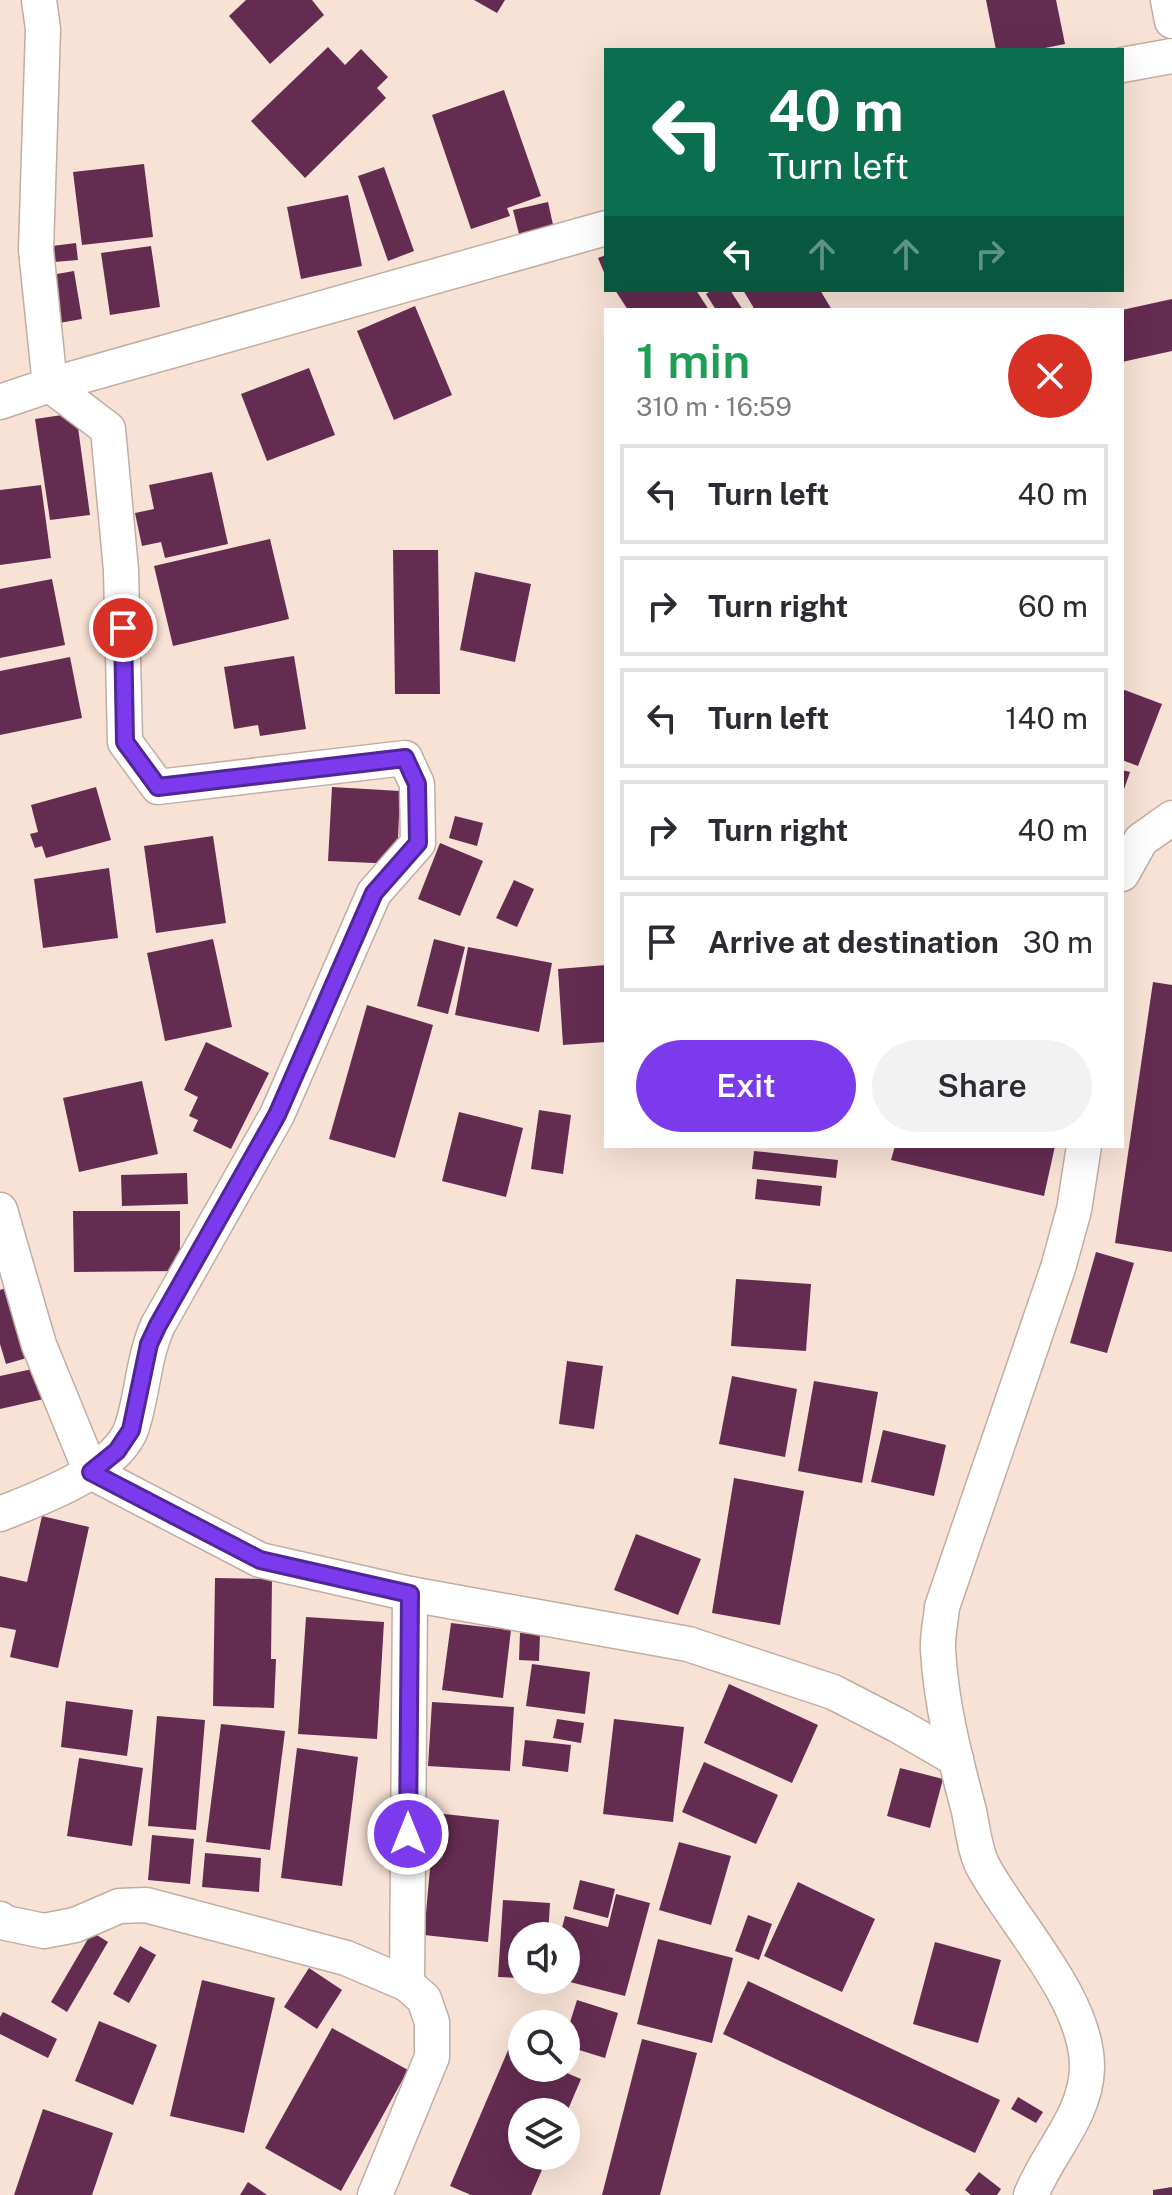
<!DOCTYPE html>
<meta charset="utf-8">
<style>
body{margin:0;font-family:"Public Sans",sans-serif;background:#f2f2f3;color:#2b2b33;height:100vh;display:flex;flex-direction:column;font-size:30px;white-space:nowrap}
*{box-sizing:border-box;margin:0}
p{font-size:26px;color:#7c7c81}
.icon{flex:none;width:44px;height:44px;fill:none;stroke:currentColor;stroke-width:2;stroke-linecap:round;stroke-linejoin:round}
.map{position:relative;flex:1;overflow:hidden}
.side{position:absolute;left:604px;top:308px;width:520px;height:840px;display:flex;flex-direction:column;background:#fff;border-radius:0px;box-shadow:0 8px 32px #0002}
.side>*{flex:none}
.guide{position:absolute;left:604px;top:48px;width:520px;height:244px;border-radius:0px;box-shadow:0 8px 32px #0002;background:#0b6e4f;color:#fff;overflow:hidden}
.controls{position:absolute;left:508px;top:1922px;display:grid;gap:16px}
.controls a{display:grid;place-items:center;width:72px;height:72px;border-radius:50%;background:#fff;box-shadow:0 8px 32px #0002;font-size:40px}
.pin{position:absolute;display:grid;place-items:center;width:68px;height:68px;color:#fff;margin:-34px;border:4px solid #fff;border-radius:50%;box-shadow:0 2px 8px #0007}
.me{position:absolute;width:88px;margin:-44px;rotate:0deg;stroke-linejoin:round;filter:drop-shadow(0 0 6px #0008)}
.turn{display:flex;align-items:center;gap:28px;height:168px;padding:0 32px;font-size:36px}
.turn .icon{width:104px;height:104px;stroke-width:2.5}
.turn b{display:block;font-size:56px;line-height:68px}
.lanes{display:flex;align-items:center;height:76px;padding:0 32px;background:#0003;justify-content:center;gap:40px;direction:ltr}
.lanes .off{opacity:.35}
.round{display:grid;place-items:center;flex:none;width:84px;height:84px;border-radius:42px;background:#f2f2f3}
.overview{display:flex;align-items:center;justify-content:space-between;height:136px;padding:0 32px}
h1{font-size:48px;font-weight:600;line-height:60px;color:#1e9e55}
.button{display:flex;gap:16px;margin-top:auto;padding:16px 32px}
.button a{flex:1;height:92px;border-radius:48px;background:#7c3aed;color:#fff;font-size:32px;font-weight:600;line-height:92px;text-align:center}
.button a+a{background:#f2f2f3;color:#2b2b33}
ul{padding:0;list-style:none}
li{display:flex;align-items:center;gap:24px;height:100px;margin:0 16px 12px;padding:0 16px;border:4px solid #e1e1e2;border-radius:0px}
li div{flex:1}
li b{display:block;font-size:30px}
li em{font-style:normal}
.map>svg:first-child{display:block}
.building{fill:#642c51}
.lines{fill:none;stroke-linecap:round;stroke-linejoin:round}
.street-casing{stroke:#c2ada2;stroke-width:37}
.street{stroke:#fff;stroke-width:34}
.route-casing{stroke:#51269a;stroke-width:20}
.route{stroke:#7c3aed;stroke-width:14}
</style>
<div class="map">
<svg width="1172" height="2195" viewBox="0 0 1172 2195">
<rect width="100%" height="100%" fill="#f8e2d6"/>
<!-- building -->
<g class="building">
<polygon points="246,0 312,0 324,15 270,64 229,16"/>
<polygon points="474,0 505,0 497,13"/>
<polygon points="986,0 1056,0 1065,44 1035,50 996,50"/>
<polygon points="328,47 345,65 361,49 388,77 377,88 386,98 305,178 251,121"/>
<polygon points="504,90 541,196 507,208 510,216 471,229 432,115"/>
<polygon points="144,164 153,237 82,245 73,172"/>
<polygon points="384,167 414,251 388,261 358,176"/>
<polygon points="348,195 362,266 301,279 287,207"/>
<polygon points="548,202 555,234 521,242 513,210"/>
<polygon points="76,243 78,260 54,262 52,246"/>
<polygon points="151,246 160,307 110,315 101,253"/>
<polygon points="606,255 606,277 598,258"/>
<polygon points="74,271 82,319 59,323 51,275"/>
<polygon points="615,290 696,290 709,310 628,310"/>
<polygon points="712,290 730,290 743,310 716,310 706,294"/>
<polygon points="743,290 820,290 832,310 755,310"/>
<polygon points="1172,299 1172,351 1122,362 1122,310"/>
<polygon points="415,306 452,395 394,420 357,331"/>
<polygon points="309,368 335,435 267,461 241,394"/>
<polygon points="76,413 90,515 50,520 35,419"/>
<polygon points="212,472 228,544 165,558 161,542 142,546 135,513 154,509 149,485"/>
<polygon points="41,485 51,558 0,565 0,490"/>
<polygon points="270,539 289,619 173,646 154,566"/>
<polygon points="393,550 438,550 440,694 395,694"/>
<polygon points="475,572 531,584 515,662 460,650"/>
<polygon points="52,579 65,645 0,658 0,589"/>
<polygon points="294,656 306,729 260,736 258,725 234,729 224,667"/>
<polygon points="70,657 82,718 0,735 0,671"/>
<polygon points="1122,689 1162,704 1138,766 1122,760"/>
<polygon points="1122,770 1130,772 1122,795"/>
<polygon points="96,787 111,840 46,858 42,846 35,848 30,834 38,832 31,805"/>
<polygon points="332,787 400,791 397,864 328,861"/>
<polygon points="455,816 483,823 477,846 449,838"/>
<polygon points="213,836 226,923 156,933 144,846"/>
<polygon points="440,843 483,861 460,916 418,899"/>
<polygon points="109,868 118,938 43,948 34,879"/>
<polygon points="514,880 534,889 517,927 496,918"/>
<polygon points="213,939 232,1027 165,1041 147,953"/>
<polygon points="434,939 465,947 448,1014 417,1006"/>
<polygon points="468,947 552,963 539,1032 455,1015"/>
<polygon points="606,965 606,1042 563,1045 558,969"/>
<polygon points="1153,982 1172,985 1172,1252 1115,1243"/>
<polygon points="367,1005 433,1025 395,1158 329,1139"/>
<polygon points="206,1042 269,1073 231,1149 193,1131 198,1120 189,1116 198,1097 184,1090"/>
<polygon points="142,1081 158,1154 79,1172 63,1098"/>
<polygon points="539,1110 571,1115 563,1174 531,1169"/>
<polygon points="459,1112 523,1128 506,1197 442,1181"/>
<polygon points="895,1146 1055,1146 1044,1196 891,1160"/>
<polygon points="754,1151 838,1160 836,1178 752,1169"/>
<polygon points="187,1173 188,1204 122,1206 121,1175"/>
<polygon points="757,1179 822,1186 820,1206 755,1199"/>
<polygon points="73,1211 180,1211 180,1271 74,1272"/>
<polygon points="1096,1252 1134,1263 1107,1353 1070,1343"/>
<polygon points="736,1279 811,1284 806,1351 731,1346"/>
<polygon points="9,1287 30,1357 6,1364 0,1344 0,1290"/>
<polygon points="567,1361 603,1366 594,1429 559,1424"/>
<polygon points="37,1368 44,1399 0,1409 0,1376"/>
<polygon points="732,1376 797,1389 785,1457 719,1444"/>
<polygon points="814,1381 878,1392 862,1483 798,1471"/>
<polygon points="883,1430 946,1445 934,1496 871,1482"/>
<polygon points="734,1478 804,1491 780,1625 712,1613"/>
<polygon points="42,1516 89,1527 58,1668 10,1657 16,1630 0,1627 0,1576 27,1582"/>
<polygon points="636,1534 701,1559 678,1615 614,1590"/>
<polygon points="215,1578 272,1579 271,1659 276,1659 274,1708 213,1706"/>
<polygon points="306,1617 384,1622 377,1739 298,1734"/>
<polygon points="451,1623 511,1630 503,1698 442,1690"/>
<polygon points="520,1633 540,1634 539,1661 519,1660"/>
<polygon points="532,1664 590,1672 585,1714 526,1706"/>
<polygon points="729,1684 818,1725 792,1783 704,1743"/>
<polygon points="66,1701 133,1710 127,1756 61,1747"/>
<polygon points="432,1702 514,1707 510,1771 428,1766"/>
<polygon points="157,1716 205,1720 196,1830 148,1826"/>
<polygon points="557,1719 584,1723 581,1743 553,1738"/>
<polygon points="614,1719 684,1727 673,1822 603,1814"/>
<polygon points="221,1724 285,1731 270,1850 206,1842"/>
<polygon points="525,1740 571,1745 568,1772 522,1766"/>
<polygon points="297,1748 358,1757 342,1886 281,1878"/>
<polygon points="79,1758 143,1768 132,1846 67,1836"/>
<polygon points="704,1762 778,1795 756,1844 682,1812"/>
<polygon points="900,1768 943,1779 930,1828 887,1816"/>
<polygon points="435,1813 499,1820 488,1942 424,1935"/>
<polygon points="152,1835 194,1839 190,1884 148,1880"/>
<polygon points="679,1842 731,1856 711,1925 659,1910"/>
<polygon points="205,1853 261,1858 259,1892 202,1887"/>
<polygon points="580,1880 615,1889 608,1918 573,1909"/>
<polygon points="798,1882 875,1919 842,1992 764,1956"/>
<polygon points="616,1894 650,1903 625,1996 566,1981 566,1936 560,1936 565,1916 608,1927"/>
<polygon points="503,1900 550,1903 548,1936 522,1936 522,1978 498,1977"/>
<polygon points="748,1915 772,1924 759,1960 735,1951"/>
<polygon points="92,1932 108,1942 67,2012 51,2002"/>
<polygon points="658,1939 733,1958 712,2043 637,2024"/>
<polygon points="935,1942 1001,1960 978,2043 913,2024"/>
<polygon points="140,1946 156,1955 129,2003 113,1994"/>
<polygon points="309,1968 342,1990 317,2029 284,2007"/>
<polygon points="202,1980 275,1998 244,2133 170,2116"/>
<polygon points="748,1981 1000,2100 975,2153 723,2034"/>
<polygon points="577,2000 618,2013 605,2058 566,2046 566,2035"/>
<polygon points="3,2012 57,2039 48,2058 0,2034 0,2017"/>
<polygon points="99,2021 157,2045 133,2105 75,2081"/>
<polygon points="332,2028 408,2070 341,2191 265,2148"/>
<polygon points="642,2039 697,2053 660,2195 602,2195"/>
<polygon points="509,2048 522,2054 522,2068 555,2068 581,2079 567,2112 522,2112 522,2156 548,2156 531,2195 471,2195 450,2186"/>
<polygon points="1018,2097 1043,2112 1036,2123 1011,2109"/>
<polygon points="43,2109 113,2133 92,2195 14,2195"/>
<polygon points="979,2172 1001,2189 997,2195 971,2195 965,2190"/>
<polygon points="248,2182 267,2195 240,2195"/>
<polygon points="1172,2187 1172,2195 1153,2195 1153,2190"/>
</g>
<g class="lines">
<!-- street casing -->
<g class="street-casing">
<g id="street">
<polyline points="1168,0 1172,21"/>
<polyline points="1122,65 1172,56"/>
<polyline points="0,402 50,385 36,250 43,29 39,0"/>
<polyline points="1122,874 1141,840 1172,818"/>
<polyline points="0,1210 39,1345 91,1472 260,1560 410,1594 688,1644 833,1692 899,1726 956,1759"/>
<path d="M0 1514C40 1498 117 1471 132 1427 143 1393 143 1358 158 1325L277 1115 374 893 418 843 417 784 405 758 158 787 125 742 121 570 108 429 50 385 606 228"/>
<polyline points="0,1919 6,1923 44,1931 75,1925 119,1906 146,1905 346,1958 407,1984 424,1999 432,2022 432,2057 375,2195"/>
<polyline points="407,1984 410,1594"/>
<path d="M1031 2195C1048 2152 1086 2116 1087 2068 1088 2001 1017 1927 985 1870 975 1854 973 1830 969 1811 955 1758 941 1705 938 1650 937 1636 941 1621 942 1607L1058 1268 1074 1210 1084 1146"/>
</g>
</g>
<!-- street -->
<use href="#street" class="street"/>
</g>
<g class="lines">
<!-- route casing -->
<g class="route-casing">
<polyline id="route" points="123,628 125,742 158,787 405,758 417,784 418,843 374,893 277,1115 158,1325 149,1344 131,1430 117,1451 91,1472 260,1560 410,1594 408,1834"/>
</g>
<!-- route -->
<use href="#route" class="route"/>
</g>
</svg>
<div class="controls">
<a><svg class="icon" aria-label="sound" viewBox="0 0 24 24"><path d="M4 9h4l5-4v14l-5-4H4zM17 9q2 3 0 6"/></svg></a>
<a><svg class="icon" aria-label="search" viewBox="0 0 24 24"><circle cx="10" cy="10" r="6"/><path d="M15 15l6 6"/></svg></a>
<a><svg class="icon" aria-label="layers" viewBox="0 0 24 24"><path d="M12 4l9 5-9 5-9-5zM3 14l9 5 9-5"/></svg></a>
</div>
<div class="pin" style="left:123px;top:628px;background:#d93025"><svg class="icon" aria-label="arrive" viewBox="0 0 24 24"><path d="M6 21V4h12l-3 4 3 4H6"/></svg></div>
<svg class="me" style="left:408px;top:1834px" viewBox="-20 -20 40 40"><circle r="17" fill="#7c3aed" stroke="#fff" stroke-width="3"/><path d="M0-11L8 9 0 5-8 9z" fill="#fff"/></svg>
<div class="guide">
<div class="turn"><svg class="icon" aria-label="left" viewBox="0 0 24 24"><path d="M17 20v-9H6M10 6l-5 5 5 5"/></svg><div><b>40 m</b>Turn left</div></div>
<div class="lanes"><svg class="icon" aria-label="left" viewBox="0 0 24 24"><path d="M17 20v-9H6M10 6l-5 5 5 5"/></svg><svg class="icon off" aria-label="ahead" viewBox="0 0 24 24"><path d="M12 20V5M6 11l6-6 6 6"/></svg><svg class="icon off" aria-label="ahead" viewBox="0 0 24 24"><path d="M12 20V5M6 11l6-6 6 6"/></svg><svg class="icon off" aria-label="right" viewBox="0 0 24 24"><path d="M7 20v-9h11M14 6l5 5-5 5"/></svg></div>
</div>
<section class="side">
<div class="overview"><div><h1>1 min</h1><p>310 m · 16:59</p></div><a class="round" style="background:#d93025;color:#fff"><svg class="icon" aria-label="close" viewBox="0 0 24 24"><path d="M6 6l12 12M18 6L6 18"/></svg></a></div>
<ul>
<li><svg class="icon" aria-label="left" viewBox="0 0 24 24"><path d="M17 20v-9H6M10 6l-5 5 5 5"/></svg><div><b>Turn left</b></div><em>40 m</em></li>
<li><svg class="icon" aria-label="right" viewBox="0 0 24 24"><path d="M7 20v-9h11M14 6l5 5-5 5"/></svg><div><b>Turn right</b></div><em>60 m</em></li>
<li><svg class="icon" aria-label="left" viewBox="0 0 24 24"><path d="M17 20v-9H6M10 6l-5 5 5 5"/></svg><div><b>Turn left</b></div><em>140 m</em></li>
<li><svg class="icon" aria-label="right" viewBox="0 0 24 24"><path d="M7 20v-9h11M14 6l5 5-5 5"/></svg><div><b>Turn right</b></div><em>40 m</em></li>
<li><svg class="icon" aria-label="arrive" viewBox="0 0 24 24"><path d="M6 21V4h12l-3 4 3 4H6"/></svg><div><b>Arrive at destination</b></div><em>30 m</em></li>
</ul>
<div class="button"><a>Exit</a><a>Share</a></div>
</section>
</div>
